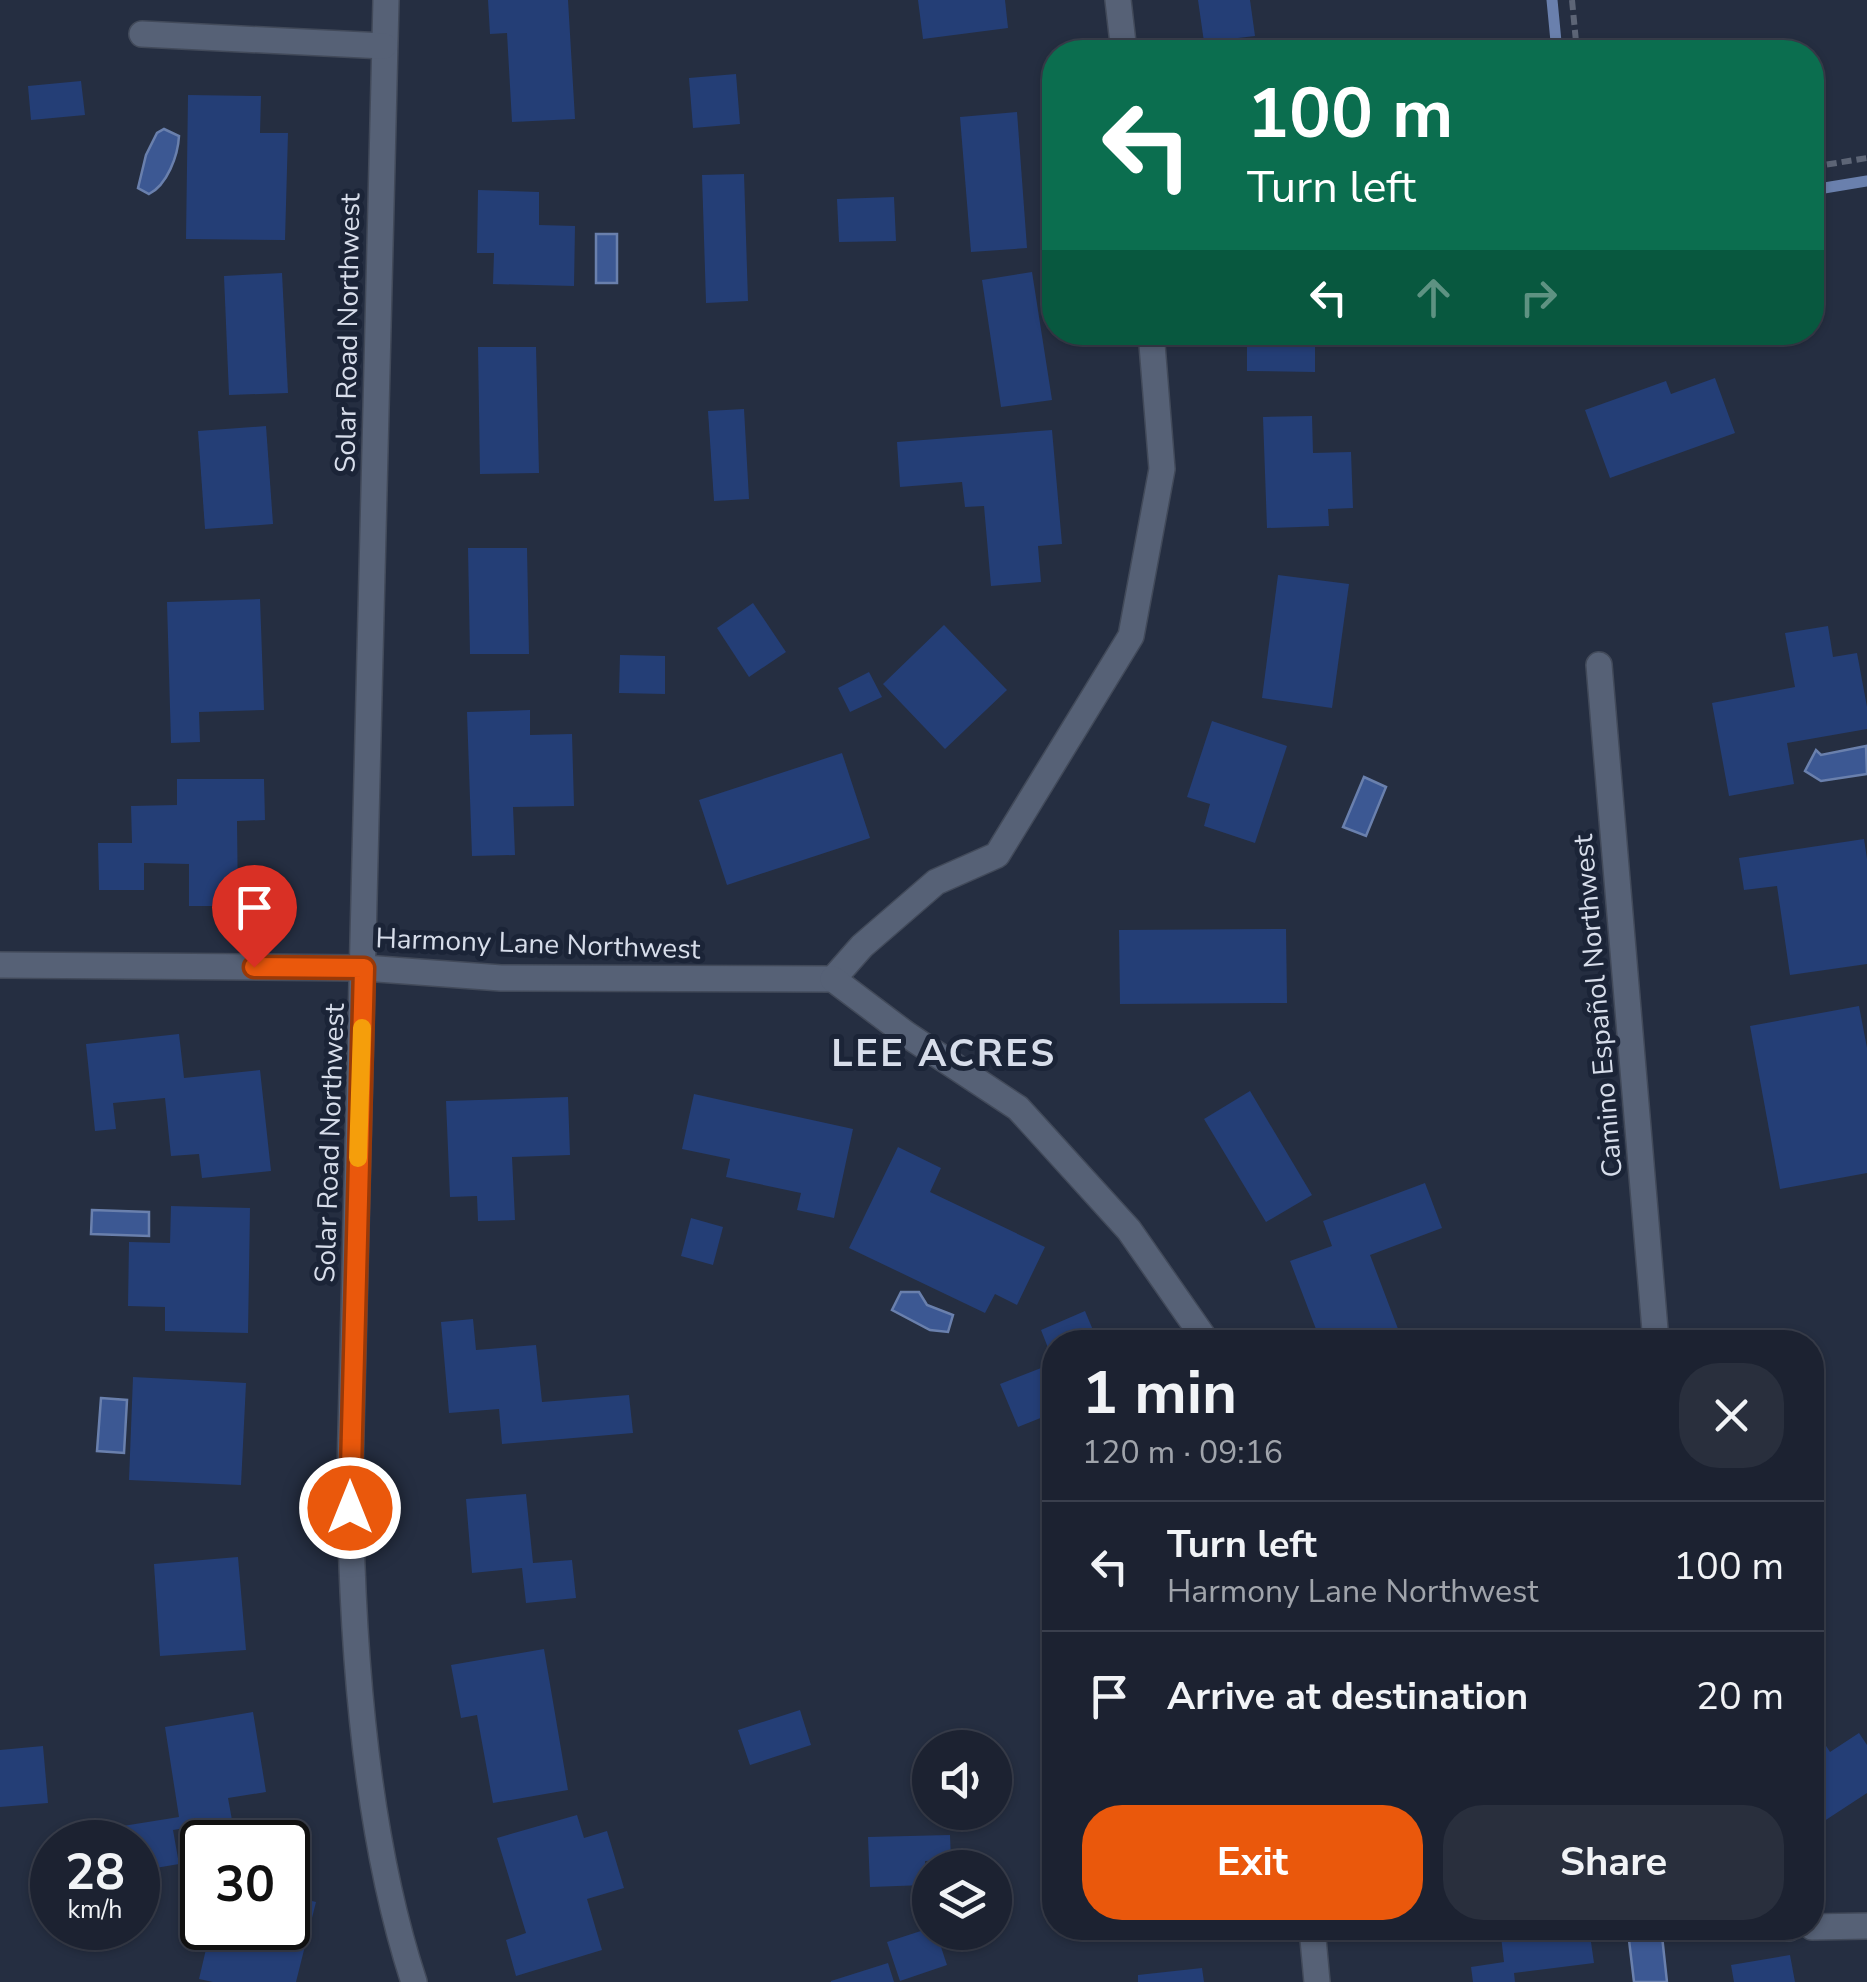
<!DOCTYPE html>
<meta charset="utf-8">
<style>
body{margin:0;font-family:"Nunito Sans",sans-serif;background:#292f3d;color:#f1f3f6;height:100vh;display:flex;flex-direction:column;font-size:38px;white-space:nowrap}
*{box-sizing:border-box;margin:0}
p{font-size:32px;color:#a0a4ab}
.icon{flex:none;width:55px;height:55px;fill:none;stroke:currentColor;stroke-width:2;stroke-linecap:round;stroke-linejoin:round}
.map{position:relative;flex:1;overflow:hidden}
.details{position:absolute;left:1042px;top:1330px;width:782px;height:610px;display:flex;flex-direction:column;background:#1c2231;border-radius:40px;box-shadow:0 2px 8px #0004,0 0 0 2px #3a3f4d}
.details>*{flex:none}
.banner{position:absolute;left:1042px;top:40px;width:782px;height:305px;border-radius:40px;box-shadow:0 2px 8px #0004,0 0 0 2px #3a3f4d;background:#0b6e4f;color:#fff;overflow:hidden}
.controls{position:absolute;left:912px;top:1730px;display:grid;gap:20px}
.controls a{display:grid;place-items:center;width:100px;height:100px;border-radius:50%;background:#1c2231;box-shadow:0 2px 8px #0004,0 0 0 2px #3a3f4d;font-size:50px}
.speed{position:absolute;left:30px;top:1820px;display:flex;gap:20px;font-size:50px;font-weight:700;text-align:center}
.speed>*{display:grid;place-content:center;width:130px;height:130px;border-radius:50%;background:#1c2231;box-shadow:0 2px 8px #0004,0 0 0 2px #3a3f4d;line-height:1}
.speed small{font-size:25px;font-weight:400}
.speed .limit{border:5px solid #111;border-radius:15px;background:#fff;color:#111}
.pin{position:absolute;display:grid;place-items:center;width:85px;height:85px;color:#fff;margin:-102px -42px;border-radius:50% 50% 50% 0;rotate:-45deg;box-shadow:0 0 10px #0007}
.pin .icon{rotate:45deg}
.me{position:absolute;width:110px;margin:-55px;rotate:0deg;stroke-linejoin:round;filter:drop-shadow(0 0 8px #0008)}
.turn{display:flex;align-items:center;gap:35px;height:210px;padding:0 40px;font-size:45px}
.turn .icon{width:130px;height:130px;stroke-width:2.5}
.turn b{display:block;font-size:70px;line-height:85px}
.lanes{display:flex;align-items:center;height:95px;padding:0 40px;background:#0003;justify-content:center;gap:50px;direction:ltr}
.lanes .off{opacity:.35}
.round{display:grid;place-items:center;flex:none;width:105px;height:105px;border-radius:40px;background:#292f3d}
.summary{display:flex;align-items:center;justify-content:space-between;height:170px;padding:0 40px}
h1{font-size:60px;font-weight:700;line-height:75px}
.button{display:flex;gap:20px;margin-top:auto;padding:20px 40px}
.button a{flex:1;height:115px;border-radius:40px;background:#ea580c;color:#fff;font-size:40px;font-weight:700;line-height:115px;text-align:center}
.button a+a{background:#292f3d;color:#f1f3f6}
ul{padding:0;list-style:none}
li{display:flex;align-items:center;gap:30px;height:130px;padding:0 40px;border-top:2px solid #3a3f4d}
li div{flex:1}
li b{display:block;font-size:38px}
li em{font-style:normal}
.map>svg:first-child{display:block}
.water{fill:#3c5893;stroke:#6a80ad;stroke-width:2.5}
.lines{fill:none;stroke-linecap:round;stroke-linejoin:round}
.stream{stroke:#6a80ad;stroke-width:11}
.building{fill:#243e76}
.minor-casing{stroke:#424a5a;stroke-width:28}
.path{stroke:#5d6576;stroke-width:6;stroke-dasharray:10 5;stroke-linecap:butt}
.minor{stroke:#566176;stroke-width:25}
.route-casing{stroke:#983908;stroke-width:25}
.route{stroke:#ea580c;stroke-width:18}
.slow{stroke:#f59e0b;stroke-width:18}
.labels{text-anchor:middle;stroke-width:10;stroke-linejoin:round;paint-order:stroke}
.street-label{font-size:28px;fill:#d7ddea;stroke:#1b2437}
.district-label{font-size:38px;font-weight:bold;letter-spacing:2.5px;fill:#d7ddea;stroke:#1b2437}
</style>
<div class="map">
<svg width="1867" height="1982" viewBox="0 0 1867 1982">
<rect width="100%" height="100%" fill="#252e41"/>
<!-- water -->
<g class="water">
<path d="M164 129 179 136C178 156 167 185 149 194L138 188 146 155 157 133Z"/>
<rect x="596" y="234" width="21" height="49"/>
<polygon points="1866,746 1867,774 1821,781 1805,771 1816,750 1821,755"/>
<polygon points="1364,777 1386,787 1366,836 1343,827"/>
<polygon points="92,1210 149,1212 149,1236 91,1234"/>
<polygon points="901,1292 919,1292 927,1305 953,1315 948,1332 930,1330 892,1310"/>
<polygon points="101,1398 127,1400 124,1453 97,1451"/>
<polygon points="1662,1936 1667,1982 1634,1982 1629,1940"/>
</g>
<g class="lines">
<!-- stream -->
<g class="stream">
<polyline points="1552,0 1557,52"/>
<polyline points="1812,190 1867,181"/>
</g>
</g>
<!-- building -->
<g class="building">
<polygon points="488,0 568,0 575,119 512,122 507,33 490,34"/>
<polygon points="918,0 1005,0 1008,28 923,39"/>
<polygon points="1198,0 1250,0 1255,36 1204,42"/>
<polygon points="736,74 740,124 693,128 689,78"/>
<polygon points="81,81 85,115 31,120 28,86"/>
<polygon points="188,95 261,96 260,133 288,133 285,240 186,239"/>
<polygon points="1017,112 1027,248 971,252 960,117"/>
<polygon points="744,174 748,301 706,303 702,175"/>
<polygon points="478,190 539,192 539,225 575,226 574,286 493,284 494,253 477,253"/>
<polygon points="894,197 896,241 839,242 837,199"/>
<polygon points="1032,272 1052,400 1001,407 982,280"/>
<polygon points="282,273 288,393 229,395 224,276"/>
<polygon points="1247,332 1315,332 1315,372 1247,371"/>
<polygon points="1458,332 1517,332 1518,341 1459,345"/>
<polygon points="478,347 536,347 539,473 480,474"/>
<polygon points="1715,378 1735,433 1610,478 1585,410 1666,381 1671,394"/>
<polygon points="744,409 749,499 714,501 708,411"/>
<polygon points="1312,416 1313,453 1351,452 1353,508 1328,509 1329,526 1267,528 1263,417"/>
<polygon points="266,426 273,524 205,529 198,431"/>
<polygon points="1052,430 1062,544 1038,546 1041,582 991,586 984,506 965,507 962,482 900,487 897,442"/>
<polygon points="468,548 527,548 529,654 470,654"/>
<polygon points="1278,575 1349,584 1332,708 1262,698"/>
<polygon points="260,599 264,710 199,712 200,742 171,743 167,602"/>
<polygon points="753,603 786,652 749,677 717,628"/>
<polygon points="944,625 1007,690 945,749 883,684"/>
<polygon points="1828,626 1833,657 1857,653 1867,707 1867,729 1787,743 1794,784 1729,796 1712,703 1795,687 1785,633"/>
<polygon points="620,655 665,656 665,694 619,693"/>
<polygon points="869,672 882,697 850,712 838,688"/>
<polygon points="530,710 530,735 572,734 574,806 513,807 515,855 472,856 467,712"/>
<polygon points="1212,721 1287,746 1255,843 1204,826 1210,804 1187,797"/>
<polygon points="842,753 870,838 727,885 699,800"/>
<polygon points="177,779 264,779 265,820 237,821 238,906 189,906 189,864 144,863 144,890 99,890 98,843 132,843 131,806 177,805"/>
<polygon points="1864,839 1867,859 1867,964 1790,975 1777,886 1744,890 1739,858"/>
<polygon points="1286,929 1287,1003 1120,1004 1119,930"/>
<polygon points="1859,1006 1867,1048 1867,1173 1780,1189 1750,1026"/>
<polygon points="179,1034 184,1078 260,1070 271,1171 202,1178 199,1154 171,1156 165,1098 113,1103 116,1129 95,1131 86,1044"/>
<polygon points="1250,1091 1312,1195 1266,1222 1204,1119"/>
<polygon points="694,1094 853,1129 834,1218 797,1210 801,1193 726,1177 730,1159 682,1149"/>
<polygon points="568,1097 570,1155 512,1157 515,1220 478,1221 477,1196 450,1197 446,1101"/>
<polygon points="898,1147 941,1168 930,1192 1045,1247 1017,1305 995,1294 985,1313 849,1248"/>
<polygon points="1425,1183 1442,1228 1370,1255 1403,1342 1306,1342 1319,1337 1290,1261 1332,1246 1323,1221"/>
<polygon points="171,1206 250,1208 248,1333 165,1331 165,1307 128,1306 129,1242 170,1243"/>
<polygon points="691,1218 723,1227 713,1265 681,1256"/>
<polygon points="1085,1311 1098,1342 1055,1342 1055,1433 1048,1415 1018,1427 1000,1384 1054,1363 1041,1330"/>
<polygon points="473,1319 476,1350 536,1345 542,1402 629,1395 633,1433 502,1444 499,1409 449,1413 441,1322"/>
<polygon points="133,1377 246,1383 241,1485 129,1480"/>
<polygon points="1055,1440 1055,1482 1040,1445"/>
<polygon points="526,1494 533,1563 572,1560 576,1598 526,1603 522,1568 472,1573 466,1499"/>
<polygon points="238,1557 246,1650 160,1656 154,1564"/>
<polygon points="544,1649 568,1790 493,1803 477,1715 461,1718 451,1665"/>
<polygon points="800,1710 811,1745 750,1765 738,1730"/>
<polygon points="253,1712 266,1792 228,1798 232,1820 173,1830 179,1864 138,1871 138,1842 74,1842 73,1834 179,1817 165,1727"/>
<polygon points="1859,1733 1867,1745 1867,1793 1812,1829 1812,1740 1819,1735 1830,1752"/>
<polygon points="43,1746 48,1803 0,1807 0,1750"/>
<polygon points="577,1815 584,1838 607,1831 624,1888 587,1899 602,1950 516,1976 506,1940 526,1933 497,1838"/>
<polygon points="950,1835 951,1860 925,1861 925,1885 870,1887 868,1837"/>
<polygon points="288,1895 316,1902 296,1982 213,1982 199,1979 211,1928 288,1928"/>
<polygon points="930,1928 930,1932 936,1932 947,1965 900,1981 887,1942"/>
<polygon points="1129,1928 1209,1928 1209,1932 1130,1940"/>
<polygon points="1500,1928 1589,1928 1594,1963 1514,1973 1515,1982 1473,1982 1471,1967 1504,1962"/>
<polygon points="1790,1955 1795,1982 1734,1982 1731,1965"/>
<polygon points="888,1963 894,1982 831,1982 831,1981"/>
<polygon points="1202,1968 1204,1982 1138,1982 1138,1975"/>
</g>
<g class="lines">
<!-- minor casing -->
<g class="minor-casing">
<g id="minor">
<path d="M386 0 350 1472C351 1635 363 1827 414 1982"/>
<polyline points="1118,0 1124,52"/>
<polyline points="142,34 384,46"/>
<polyline points="1599,665 1656,1342"/>
<polyline points="0,965 364,968 501,978 833,979"/>
<polyline points="833,979 862,946 936,882 997,855 1131,636 1162,469 1151,332"/>
<polyline points="833,979 906,1034 1018,1108 1129,1230 1207,1342"/>
<polyline points="1812,1927 1867,1926"/>
<polyline points="1312,1928 1317,1982"/>
<polyline points="1747,1928 1789,1928"/>
</g>
</g>
<!-- path -->
<g class="path">
<polyline points="1572,0 1577,52"/>
<polyline points="1812,167 1867,158"/>
</g>
<!-- minor -->
<use href="#minor" class="minor"/>
</g>
<g class="lines">
<!-- route casing -->
<g class="route-casing">
<polyline id="route" points="254,967 364,968 350,1508"/>
</g>
<!-- route -->
<use href="#route" class="route"/>
<!-- slow -->
<polyline class="slow" points="358,1158 362,1028"/>
</g>
<g class="labels">
<!-- street labels -->
<g class="street-label">
<text transform="translate(347 333) rotate(-89)" y="10">Solar Road Northwest</text>
<text transform="translate(538 943) rotate(2)" y="10">Harmony Lane Northwest</text>
<text transform="translate(1597 1006) rotate(-95)" y="10">Camino Español Northwest</text>
<text transform="translate(329 1143) rotate(-88)" y="10">Solar Road Northwest</text>
</g>
<!-- district labels -->
<g class="district-label">
<text x="944" y="1066">LEE ACRES</text>
</g>
</g>
</svg>
<div class="controls">
<a><svg class="icon" aria-label="sound" viewBox="0 0 24 24"><path d="M4 9h4l5-4v14l-5-4H4zM17 9q2 3 0 6"/></svg></a>
<a><svg class="icon" aria-label="layers" viewBox="0 0 24 24"><path d="M12 4l9 5-9 5-9-5zM3 14l9 5 9-5"/></svg></a>
</div>
<div class="speed"><div>28<small>km/h</small></div><div class="limit">30</div></div>
<div class="pin" style="left:254px;top:967px;background:#d93025"><svg class="icon" aria-label="arrive" viewBox="0 0 24 24"><path d="M6 21V4h12l-3 4 3 4H6"/></svg></div>
<svg class="me" style="left:350px;top:1508px" viewBox="-20 -20 40 40"><circle r="17" fill="#ea580c" stroke="#fff" stroke-width="3"/><path d="M0-11L8 9 0 5-8 9z" fill="#fff"/></svg>
<div class="banner">
<div class="turn"><svg class="icon" aria-label="left" viewBox="0 0 24 24"><path d="M17 20v-9H6M10 6l-5 5 5 5"/></svg><div><b>100 m</b>Turn left</div></div>
<div class="lanes"><svg class="icon" aria-label="left" viewBox="0 0 24 24"><path d="M17 20v-9H6M10 6l-5 5 5 5"/></svg><svg class="icon off" aria-label="ahead" viewBox="0 0 24 24"><path d="M12 20V5M6 11l6-6 6 6"/></svg><svg class="icon off" aria-label="right" viewBox="0 0 24 24"><path d="M7 20v-9h11M14 6l5 5-5 5"/></svg></div>
</div>
<section class="details">
<div class="summary"><div><h1>1 min</h1><p>120 m · 09:16</p></div><a class="round"><svg class="icon" aria-label="close" viewBox="0 0 24 24"><path d="M6 6l12 12M18 6L6 18"/></svg></a></div>
<ul>
<li><svg class="icon" aria-label="left" viewBox="0 0 24 24"><path d="M17 20v-9H6M10 6l-5 5 5 5"/></svg><div><b>Turn left</b><p>Harmony Lane Northwest</p></div><em>100 m</em></li>
<li><svg class="icon" aria-label="arrive" viewBox="0 0 24 24"><path d="M6 21V4h12l-3 4 3 4H6"/></svg><div><b>Arrive at destination</b></div><em>20 m</em></li>
</ul>
<div class="button"><a>Exit</a><a>Share</a></div>
</section>
</div>
